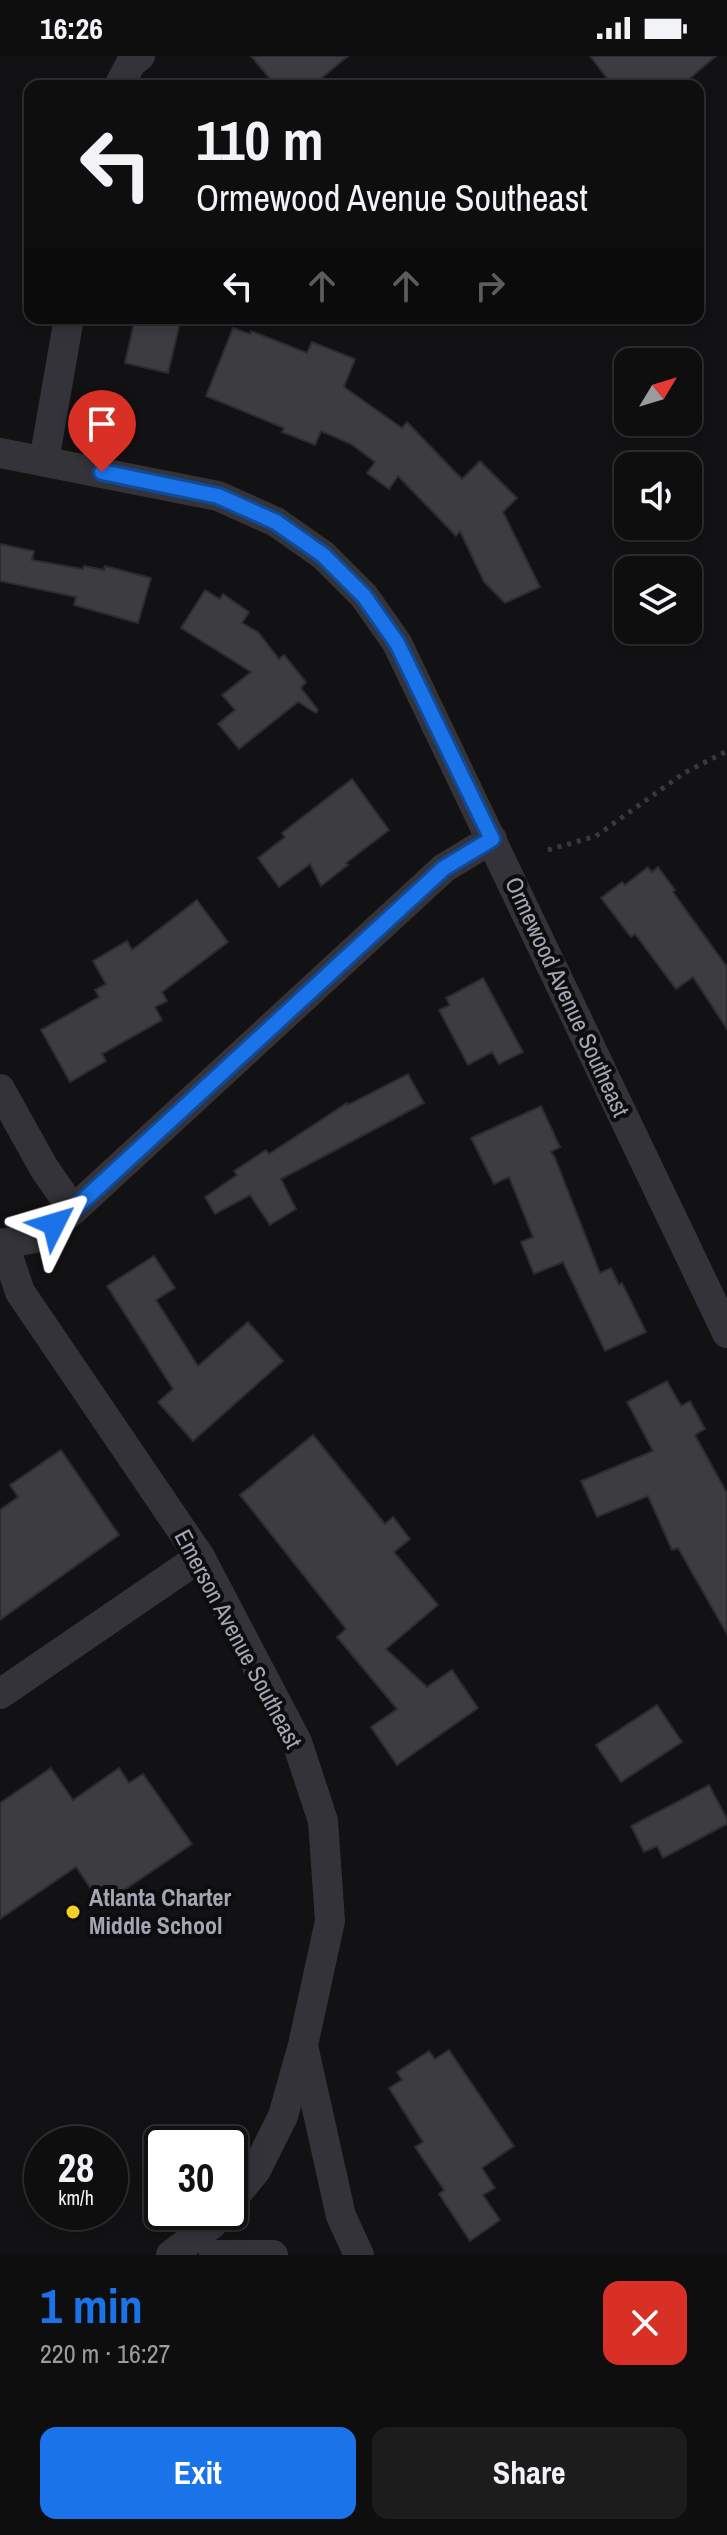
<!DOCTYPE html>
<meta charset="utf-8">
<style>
body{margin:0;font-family:"Archivo Narrow",sans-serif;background:#1c1c1d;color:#f1f3f6;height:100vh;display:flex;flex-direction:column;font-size:30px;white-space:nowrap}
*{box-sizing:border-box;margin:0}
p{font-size:26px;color:#9b9c9e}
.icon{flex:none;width:44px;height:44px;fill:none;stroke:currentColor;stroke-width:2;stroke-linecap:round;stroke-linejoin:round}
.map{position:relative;height:2199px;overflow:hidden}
.side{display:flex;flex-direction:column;background:#0e0e0f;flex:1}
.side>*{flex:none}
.banner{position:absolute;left:24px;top:24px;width:680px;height:244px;border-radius:16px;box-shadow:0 4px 12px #0003,0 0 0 2px #2e2e2f;background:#0e0e0f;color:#f1f3f6;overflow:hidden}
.needle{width:52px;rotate:52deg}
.fabs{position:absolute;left:614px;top:292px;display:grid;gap:16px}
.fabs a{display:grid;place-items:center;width:88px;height:88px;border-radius:16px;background:#0e0e0f;box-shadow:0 4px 12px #0003,0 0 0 2px #2e2e2f;font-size:40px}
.speed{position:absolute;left:24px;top:2070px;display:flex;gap:16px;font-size:40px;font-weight:700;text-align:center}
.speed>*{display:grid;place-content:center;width:104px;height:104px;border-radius:50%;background:#0e0e0f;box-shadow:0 4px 12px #0003,0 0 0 2px #2e2e2f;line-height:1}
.speed small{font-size:20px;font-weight:400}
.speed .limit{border:4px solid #111;border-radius:12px;background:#fff;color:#111}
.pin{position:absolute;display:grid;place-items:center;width:68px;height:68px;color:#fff;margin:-82px -34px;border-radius:50% 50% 50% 0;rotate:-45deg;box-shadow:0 0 8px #0007}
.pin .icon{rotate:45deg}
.me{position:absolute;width:88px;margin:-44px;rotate:50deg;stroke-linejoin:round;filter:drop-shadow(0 0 6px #0008)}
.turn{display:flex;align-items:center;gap:28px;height:168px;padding:0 40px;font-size:36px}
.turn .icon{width:104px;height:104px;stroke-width:2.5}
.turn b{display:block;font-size:56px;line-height:68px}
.lanes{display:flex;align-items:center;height:76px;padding:0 40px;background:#0003;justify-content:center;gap:40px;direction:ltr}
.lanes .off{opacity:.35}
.round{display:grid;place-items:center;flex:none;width:84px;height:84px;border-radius:16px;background:#1c1c1d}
.headline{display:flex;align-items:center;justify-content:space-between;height:136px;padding:0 40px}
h1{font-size:48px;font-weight:700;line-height:60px;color:#1a73e8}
.cta{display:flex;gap:16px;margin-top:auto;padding:16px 40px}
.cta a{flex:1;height:92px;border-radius:16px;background:#1a73e8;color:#fff;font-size:32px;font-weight:700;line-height:92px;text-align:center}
.cta a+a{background:#1c1c1d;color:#f1f3f6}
.status{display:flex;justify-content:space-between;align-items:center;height:56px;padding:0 40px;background:#0e0e0f;direction:ltr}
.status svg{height:22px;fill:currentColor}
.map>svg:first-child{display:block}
.building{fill:#3c3c41;stroke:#2c2c30;stroke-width:2}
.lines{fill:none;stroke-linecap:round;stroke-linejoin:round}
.path{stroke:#393a40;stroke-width:5;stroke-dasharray:4 6;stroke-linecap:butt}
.minor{stroke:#333339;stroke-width:30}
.route-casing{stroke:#114b97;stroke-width:20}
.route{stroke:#1a73e8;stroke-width:14}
.poi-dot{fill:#f6d027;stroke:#0d0d0e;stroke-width:3}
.labels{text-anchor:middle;stroke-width:8;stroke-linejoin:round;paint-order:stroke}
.street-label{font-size:24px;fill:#a3a6b5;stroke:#0d0d0e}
.poi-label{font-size:24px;font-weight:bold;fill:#a3a6b5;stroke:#0d0d0e;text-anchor:start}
</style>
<div class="status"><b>16:26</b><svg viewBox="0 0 49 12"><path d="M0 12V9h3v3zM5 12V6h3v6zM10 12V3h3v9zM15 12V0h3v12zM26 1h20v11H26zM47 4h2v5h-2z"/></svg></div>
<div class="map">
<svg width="727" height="2199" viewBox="0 0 727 2199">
<rect width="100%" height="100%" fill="#121214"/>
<!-- building -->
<g class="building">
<polygon points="251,0 348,0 312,30 276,30"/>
<polygon points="590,0 716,0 681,30 613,30"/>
<polygon points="135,262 160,262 180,267 168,317 125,307"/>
<polygon points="233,272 250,278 251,275 307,297 312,286 355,303 344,331 402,372 407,366 462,423 480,405 517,442 503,456 540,531 505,547 484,526 460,475 456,480 398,420 389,433 367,417 375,406 351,388 321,375 315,389 282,376 284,372 206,340"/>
<polygon points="0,488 34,495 32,504 83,513 84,510 104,514 105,510 151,522 138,567 74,549 76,541 0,525"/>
<polygon points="205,534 220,543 223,538 249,556 242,567 258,576 279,603 284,599 306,626 301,632 318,654 316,657 298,646 239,693 218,668 235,654 222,639 251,616 181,572"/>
<polygon points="352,723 389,774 346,807 348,809 321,830 310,808 279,831 258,802 285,781 282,777"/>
<polygon points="648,811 652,816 658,811 675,834 673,836 727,911 727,973 693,921 676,933 635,878 631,881 601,842 622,826 625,829"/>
<polygon points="197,844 228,886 162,936 167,945 155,951 162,964 102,998 106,1005 70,1026 41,974 99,941 95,934 106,928 93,905 127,885 132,894"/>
<polygon points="483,922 523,996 499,1008 492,996 468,1009 439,954 450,949 446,942"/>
<polygon points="408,1018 424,1047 281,1123 296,1153 270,1169 250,1139 215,1158 205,1141 237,1119 234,1115 266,1094 269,1098 347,1047 348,1049"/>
<polygon points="541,1050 560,1091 551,1096 555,1102 600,1217 611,1212 619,1229 622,1227 646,1276 605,1295 563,1206 534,1218 521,1186 533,1181 509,1121 494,1128 471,1082"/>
<polygon points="154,1200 175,1232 156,1244 198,1310 248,1266 283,1305 193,1385 158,1346 173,1333 107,1230"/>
<polygon points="667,1325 681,1350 690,1345 705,1373 695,1379 727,1437 727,1578 678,1492 672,1494 648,1440 597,1461 581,1425 653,1395 627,1346"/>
<polygon points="313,1379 385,1468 393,1461 410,1483 394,1496 438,1549 386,1593 427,1631 452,1614 478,1652 397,1709 371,1671 397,1653 337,1581 346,1573 240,1439"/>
<polygon points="61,1394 119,1479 0,1564 0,1454 18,1441 10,1429"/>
<polygon points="657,1649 682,1686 621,1726 596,1689"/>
<polygon points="51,1712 73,1744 119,1712 129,1727 143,1718 192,1788 102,1849 76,1811 0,1863 0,1747"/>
<polygon points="709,1729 727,1763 727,1768 663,1802 657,1790 644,1796 631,1770"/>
<polygon points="449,1994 514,2090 482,2112 495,2132 483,2139 500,2164 470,2185 439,2138 444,2134 415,2091 423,2086 389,2032 402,2024 397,2016 429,1995 435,2003"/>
</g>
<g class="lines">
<!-- path -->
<polyline class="path" points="548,794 596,780 684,717 727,695"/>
<!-- minor -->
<g class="minor">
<polyline points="119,30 131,7 140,0"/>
<polyline points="0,397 218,440 276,466 323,499 364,540 397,587 727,1277"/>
<polyline points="44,405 69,262"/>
<polyline points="0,1033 44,1112 73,1154"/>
<polyline points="0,1188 36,1182 73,1154 444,812 492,783"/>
<polyline points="4,1188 20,1236 200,1501 297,1686 323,1765 330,1865 303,1989 283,2060 256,2114 230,2146"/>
<polyline points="0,1638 200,1501"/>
<polyline points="304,1994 341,2160 359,2199"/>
<polyline points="171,2199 212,2168 221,2156"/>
<polyline points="214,2199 273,2199"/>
</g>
</g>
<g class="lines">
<!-- route casing -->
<g class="route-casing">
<polyline id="route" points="54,1168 73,1154 444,812 492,783 397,587 364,540 323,499 276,466 218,440 102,416"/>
</g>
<!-- route -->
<use href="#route" class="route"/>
</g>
<!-- markers -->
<circle class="poi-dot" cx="73" cy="1856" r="8"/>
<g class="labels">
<!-- street labels -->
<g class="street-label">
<text transform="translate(567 941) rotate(65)" y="8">Ormewood Avenue Southeast</text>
<text transform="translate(238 1583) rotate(62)" y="8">Emerson Avenue Southeast</text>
</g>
<!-- poi labels -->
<g class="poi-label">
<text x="89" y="1850">Atlanta Charter<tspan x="89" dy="28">Middle School</tspan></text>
</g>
</g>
</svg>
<div class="fabs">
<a><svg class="needle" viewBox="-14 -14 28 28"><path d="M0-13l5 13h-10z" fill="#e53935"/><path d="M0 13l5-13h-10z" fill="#9b9c9e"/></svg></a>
<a><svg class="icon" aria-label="sound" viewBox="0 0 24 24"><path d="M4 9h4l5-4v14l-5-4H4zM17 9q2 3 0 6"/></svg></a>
<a><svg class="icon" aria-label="layers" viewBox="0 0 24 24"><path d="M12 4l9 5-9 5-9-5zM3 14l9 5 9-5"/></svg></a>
</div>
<div class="speed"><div>28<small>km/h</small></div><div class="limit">30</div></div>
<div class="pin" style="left:102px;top:416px;background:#d93025"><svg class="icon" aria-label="arrive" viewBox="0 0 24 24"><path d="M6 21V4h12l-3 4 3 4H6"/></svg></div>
<svg class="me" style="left:54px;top:1168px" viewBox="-20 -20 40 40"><path d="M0-17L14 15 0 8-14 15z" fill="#1a73e8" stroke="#fff" stroke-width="4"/></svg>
<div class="banner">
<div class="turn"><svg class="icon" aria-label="left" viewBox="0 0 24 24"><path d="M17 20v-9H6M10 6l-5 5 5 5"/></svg><div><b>110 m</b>Ormewood Avenue Southeast</div></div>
<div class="lanes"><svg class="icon" aria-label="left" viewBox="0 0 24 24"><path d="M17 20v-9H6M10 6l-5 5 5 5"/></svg><svg class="icon off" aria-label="ahead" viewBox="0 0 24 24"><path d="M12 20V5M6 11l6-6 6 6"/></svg><svg class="icon off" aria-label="ahead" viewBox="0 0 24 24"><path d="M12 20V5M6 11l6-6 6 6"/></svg><svg class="icon off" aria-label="right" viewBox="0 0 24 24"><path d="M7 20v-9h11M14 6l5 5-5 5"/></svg></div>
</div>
</div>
<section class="side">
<div class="headline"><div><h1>1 min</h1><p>220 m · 16:27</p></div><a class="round" style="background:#d93025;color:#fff"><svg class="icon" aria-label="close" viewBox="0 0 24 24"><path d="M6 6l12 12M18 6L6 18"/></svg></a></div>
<div class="cta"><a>Exit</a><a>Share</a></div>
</section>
